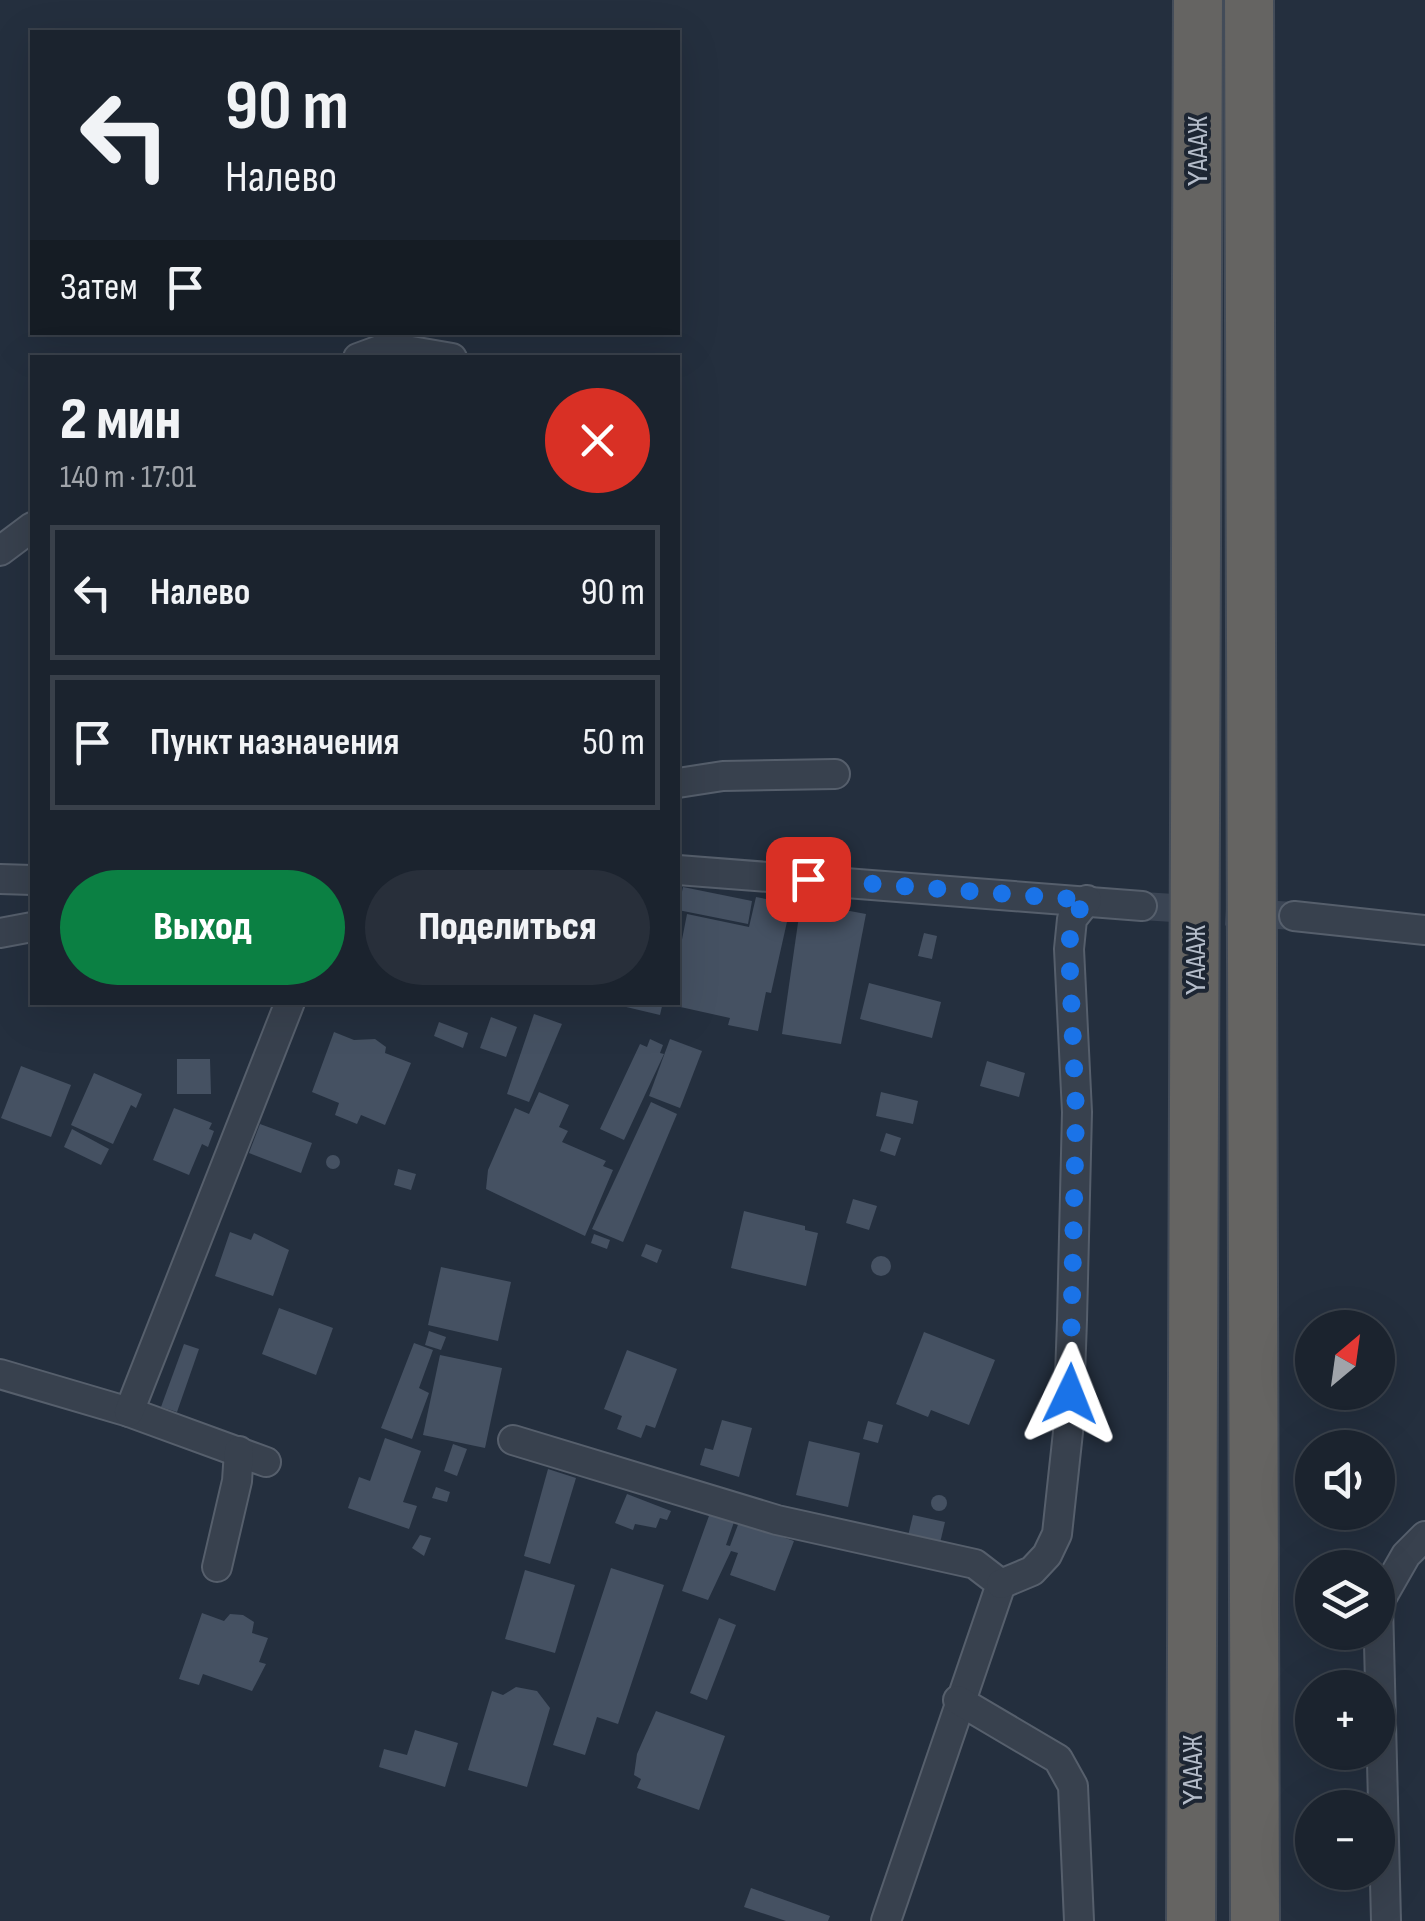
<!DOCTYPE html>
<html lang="ru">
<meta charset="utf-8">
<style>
body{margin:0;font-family:"Sofia Sans Condensed",sans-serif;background:#282f3a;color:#f1f3f6;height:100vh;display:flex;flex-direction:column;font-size:38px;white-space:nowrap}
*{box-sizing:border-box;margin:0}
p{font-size:32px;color:#a0a4aa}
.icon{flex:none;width:55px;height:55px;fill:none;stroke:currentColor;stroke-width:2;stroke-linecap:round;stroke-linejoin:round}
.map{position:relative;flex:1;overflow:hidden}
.details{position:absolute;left:30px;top:355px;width:650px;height:650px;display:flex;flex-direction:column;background:#1b232e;border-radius:0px;box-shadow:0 10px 40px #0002,0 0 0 2px #39404a}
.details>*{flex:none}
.hud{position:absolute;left:30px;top:30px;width:650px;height:305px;border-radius:0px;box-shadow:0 10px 40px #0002,0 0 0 2px #39404a;background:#1b232e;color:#f1f3f6;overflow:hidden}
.needle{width:65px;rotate:29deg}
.controls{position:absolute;left:1295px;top:1310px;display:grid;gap:20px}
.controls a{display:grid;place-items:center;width:100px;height:100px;border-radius:50%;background:#1b232e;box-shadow:0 10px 40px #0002,0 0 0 2px #39404a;font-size:50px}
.pin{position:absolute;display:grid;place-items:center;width:85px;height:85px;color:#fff;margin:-42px;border-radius:20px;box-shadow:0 5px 15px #0006}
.me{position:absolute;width:110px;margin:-55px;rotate:2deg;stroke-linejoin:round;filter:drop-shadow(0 0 8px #0008)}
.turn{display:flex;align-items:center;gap:35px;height:210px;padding:0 30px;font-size:45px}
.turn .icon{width:130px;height:130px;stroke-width:2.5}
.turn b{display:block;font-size:70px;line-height:85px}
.then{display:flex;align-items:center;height:95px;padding:0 30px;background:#0003;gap:20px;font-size:38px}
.round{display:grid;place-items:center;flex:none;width:105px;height:105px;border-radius:52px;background:#282f3a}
.headline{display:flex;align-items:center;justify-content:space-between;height:170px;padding:0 30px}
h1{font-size:60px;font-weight:800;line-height:75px}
.primary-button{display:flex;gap:20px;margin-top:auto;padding:20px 30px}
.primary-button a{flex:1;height:115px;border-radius:60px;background:#0b8043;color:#fff;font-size:40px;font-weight:800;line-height:115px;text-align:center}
.primary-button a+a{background:#282f3a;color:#f1f3f6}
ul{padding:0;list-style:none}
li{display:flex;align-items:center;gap:30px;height:135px;margin:0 20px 15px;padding:0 10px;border:5px solid #39404a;border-radius:0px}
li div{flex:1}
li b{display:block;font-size:38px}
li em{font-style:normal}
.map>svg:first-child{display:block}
.building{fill:#455162}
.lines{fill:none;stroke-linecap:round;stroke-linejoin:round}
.minor-tunnel{stroke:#3a4453;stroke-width:28;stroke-dasharray:28 14;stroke-linecap:butt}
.minor-casing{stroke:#565f6c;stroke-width:32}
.trunk-casing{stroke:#434c59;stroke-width:52}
.minor{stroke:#38414e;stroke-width:28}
.trunk{stroke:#656462;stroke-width:48}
.route{stroke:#1a73e8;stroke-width:18;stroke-dasharray:0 32.4}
.labels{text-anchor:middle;stroke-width:8;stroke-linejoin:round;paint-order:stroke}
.street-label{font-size:28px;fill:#b4bcc9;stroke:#1d2633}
</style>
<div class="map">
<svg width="1425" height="1921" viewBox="0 0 1425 1921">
<rect width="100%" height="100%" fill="#242f3e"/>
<!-- building -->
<g class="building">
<polygon points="683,887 752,901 748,924 678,910"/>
<polygon points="756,897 791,904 771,993 766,992 758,1031 728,1025 730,1018 667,1004 678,1002 678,960 687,914 749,927"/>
<polygon points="801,902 866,914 841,1044 782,1034"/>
<polygon points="924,933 937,936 932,959 918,956"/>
<polygon points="869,983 941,1002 932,1038 860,1019"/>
<polygon points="605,1002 663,1002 660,1015"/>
<polygon points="534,1014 562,1024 529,1102 507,1094"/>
<polygon points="491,1017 517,1027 506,1057 480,1048"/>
<polygon points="439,1022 468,1033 463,1048 434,1036"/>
<polygon points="334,1032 354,1040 375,1039 386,1047 385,1053 411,1063 385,1125 361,1115 357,1124 335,1115 339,1103 312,1092"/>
<polygon points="650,1039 663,1045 660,1053 664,1054 624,1140 600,1129 640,1044 647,1047"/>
<polygon points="670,1039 702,1051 680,1108 649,1096"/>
<polygon points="177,1059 210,1059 211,1094 177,1094"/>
<polygon points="987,1061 1025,1073 1019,1097 980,1086"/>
<polygon points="21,1066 71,1085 51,1137 1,1118"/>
<polygon points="94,1073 142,1094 136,1108 131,1105 113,1144 71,1125"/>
<polygon points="539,1092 569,1105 559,1127 568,1131 562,1142 606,1161 603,1166 613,1170 585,1236 486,1189 488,1170 515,1108 529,1114"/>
<polygon points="881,1092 918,1101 913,1124 876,1116"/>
<polygon points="651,1102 677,1114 623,1242 592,1229"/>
<polygon points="174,1108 212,1123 209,1129 214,1131 208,1147 202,1144 189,1175 153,1160"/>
<polygon points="260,1124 312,1143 301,1173 249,1153"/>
<polygon points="72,1129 109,1149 101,1165 64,1147"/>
<polygon points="886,1133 901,1138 895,1156 880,1151"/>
<circle cx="333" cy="1162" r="7"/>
<polygon points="398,1169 416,1174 411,1190 394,1185"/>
<polygon points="853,1199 877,1206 869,1230 846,1223"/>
<polygon points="744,1211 805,1226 805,1230 818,1233 806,1286 731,1268"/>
<polygon points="230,1232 251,1240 254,1233 289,1250 273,1296 215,1276"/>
<polygon points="594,1234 610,1240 607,1249 591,1243"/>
<polygon points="646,1244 662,1250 657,1263 641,1256"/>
<circle cx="881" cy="1266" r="10"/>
<polygon points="441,1267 511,1282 498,1341 428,1325"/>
<polygon points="279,1308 333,1328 316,1375 262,1354"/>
<polygon points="429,1331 446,1337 441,1350 425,1345"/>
<polygon points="924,1332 995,1360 969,1425 931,1410 928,1417 896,1404"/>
<polygon points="414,1343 433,1350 419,1388 429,1393 412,1439 381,1428"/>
<polygon points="184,1344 199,1349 177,1412 161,1407"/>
<polygon points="627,1350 677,1369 655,1428 646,1425 641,1438 617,1429 622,1416 604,1409"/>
<polygon points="440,1355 502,1368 485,1448 423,1435"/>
<polygon points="722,1420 752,1428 739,1477 700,1465 705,1448 713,1450"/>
<polygon points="868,1421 883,1425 878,1443 863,1439"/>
<polygon points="385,1438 421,1451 403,1502 417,1506 409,1529 348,1508 359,1477 370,1481"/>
<polygon points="809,1441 860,1453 848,1507 796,1495"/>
<polygon points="453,1444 467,1449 457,1476 444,1471"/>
<polygon points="548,1469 576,1478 550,1564 524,1556"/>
<polygon points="436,1487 450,1492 447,1502 432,1498"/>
<polygon points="627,1494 671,1511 667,1520 660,1518 656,1528 635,1524 633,1530 615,1523"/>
<circle cx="939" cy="1503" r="8"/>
<polygon points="710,1513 734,1522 726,1545 730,1546 739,1522 794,1541 775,1591 730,1575 738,1553 731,1551 708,1600 682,1591"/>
<polygon points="913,1515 945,1522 940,1543 908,1536"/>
<polygon points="420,1535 431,1538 424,1556 412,1548"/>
<polygon points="611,1568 664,1585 618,1724 597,1717 585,1755 553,1745"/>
<polygon points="525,1570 575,1585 555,1653 505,1639"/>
<polygon points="202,1613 224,1621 230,1614 243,1615 254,1622 252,1633 268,1638 259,1662 266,1664 252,1691 203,1674 199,1685 179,1679"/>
<polygon points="719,1618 736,1625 707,1700 690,1693"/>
<polygon points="516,1687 537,1691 550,1708 527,1787 468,1770 492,1691 503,1695"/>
<polygon points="656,1711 725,1736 699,1810 637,1788 641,1779 634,1775 637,1754"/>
<polygon points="415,1730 458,1743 445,1787 379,1767 384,1749 407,1755"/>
<polygon points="751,1888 830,1916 828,1921 786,1921 744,1907"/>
</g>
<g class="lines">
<!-- minor-tunnel -->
<polyline class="minor-tunnel" points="1142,906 1294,916"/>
<!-- minor casing -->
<g class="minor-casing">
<g id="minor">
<polyline points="358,358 388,347 452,358"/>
<polyline points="0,551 32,527"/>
<polyline points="678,783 723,776 835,774"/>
<polyline points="678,870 1142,906"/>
<polyline points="0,879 32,880"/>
<polyline points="1294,916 1425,930"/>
<polyline points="0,933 32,927"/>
<polyline points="0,1374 129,1412 266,1462"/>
<polyline points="129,1412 290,1002"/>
<polyline points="513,1440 777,1520 975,1564 1001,1584 886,1921"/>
<polyline points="217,1567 237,1481 239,1451"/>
<polyline points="1001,1584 1032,1571 1047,1555 1057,1534 1068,1432 1072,1320 1077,1112 1069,949 1072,919 1087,900"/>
<polyline points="958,1700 1058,1759 1073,1786 1079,1921"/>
<polyline points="1386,1921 1378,1604 1406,1555 1425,1536"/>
</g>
</g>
<!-- trunk casing -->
<g class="trunk-casing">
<g id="trunk">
<polyline points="1249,0 1255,1921"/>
<polyline points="1191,1921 1198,0"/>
</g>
</g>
<!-- minor -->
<use href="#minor" class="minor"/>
<!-- trunk -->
<use href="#trunk" class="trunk"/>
</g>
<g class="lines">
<!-- route -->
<polyline class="route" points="808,879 1087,900 1072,919 1069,948 1076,1112 1070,1394"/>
</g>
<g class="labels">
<!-- street labels -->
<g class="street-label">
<text transform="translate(1197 151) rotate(-90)" y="10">ҮАААЖ</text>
<text transform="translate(1195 960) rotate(-90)" y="10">ҮАААЖ</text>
<text transform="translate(1192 1770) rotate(-90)" y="10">ҮАААЖ</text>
</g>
</g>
</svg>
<div class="controls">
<a><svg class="needle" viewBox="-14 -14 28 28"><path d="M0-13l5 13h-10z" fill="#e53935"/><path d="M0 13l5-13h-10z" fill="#a0a4aa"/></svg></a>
<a><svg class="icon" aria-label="sound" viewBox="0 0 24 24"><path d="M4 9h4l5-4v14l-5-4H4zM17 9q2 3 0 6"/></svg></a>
<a><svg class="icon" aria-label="layers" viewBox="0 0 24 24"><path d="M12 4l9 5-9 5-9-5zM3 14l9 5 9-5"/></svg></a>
<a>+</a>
<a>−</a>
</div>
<div class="pin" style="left:808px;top:879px;background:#d93025"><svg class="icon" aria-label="arrive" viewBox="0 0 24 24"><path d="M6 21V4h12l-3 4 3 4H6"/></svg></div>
<svg class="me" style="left:1070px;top:1394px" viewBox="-20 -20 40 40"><path d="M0-17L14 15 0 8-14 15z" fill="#1a73e8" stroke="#fff" stroke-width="4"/></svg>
<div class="hud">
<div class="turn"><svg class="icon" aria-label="left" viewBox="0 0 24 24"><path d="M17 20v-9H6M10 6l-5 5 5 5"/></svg><div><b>90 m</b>Налево</div></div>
<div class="then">Затем<svg class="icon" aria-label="arrive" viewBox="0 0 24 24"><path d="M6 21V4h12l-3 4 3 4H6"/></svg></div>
</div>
<section class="details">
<div class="headline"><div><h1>2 мин</h1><p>140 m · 17:01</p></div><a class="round" style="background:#d93025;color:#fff"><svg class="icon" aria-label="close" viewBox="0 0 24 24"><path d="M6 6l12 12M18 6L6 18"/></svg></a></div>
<ul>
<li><svg class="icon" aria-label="left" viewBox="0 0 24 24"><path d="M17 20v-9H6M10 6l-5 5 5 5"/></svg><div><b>Налево</b></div><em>90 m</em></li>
<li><svg class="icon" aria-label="arrive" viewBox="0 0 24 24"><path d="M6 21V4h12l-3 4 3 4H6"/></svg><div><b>Пункт назначения</b></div><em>50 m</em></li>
</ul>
<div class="primary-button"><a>Выход</a><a>Поделиться</a></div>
</section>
</div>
